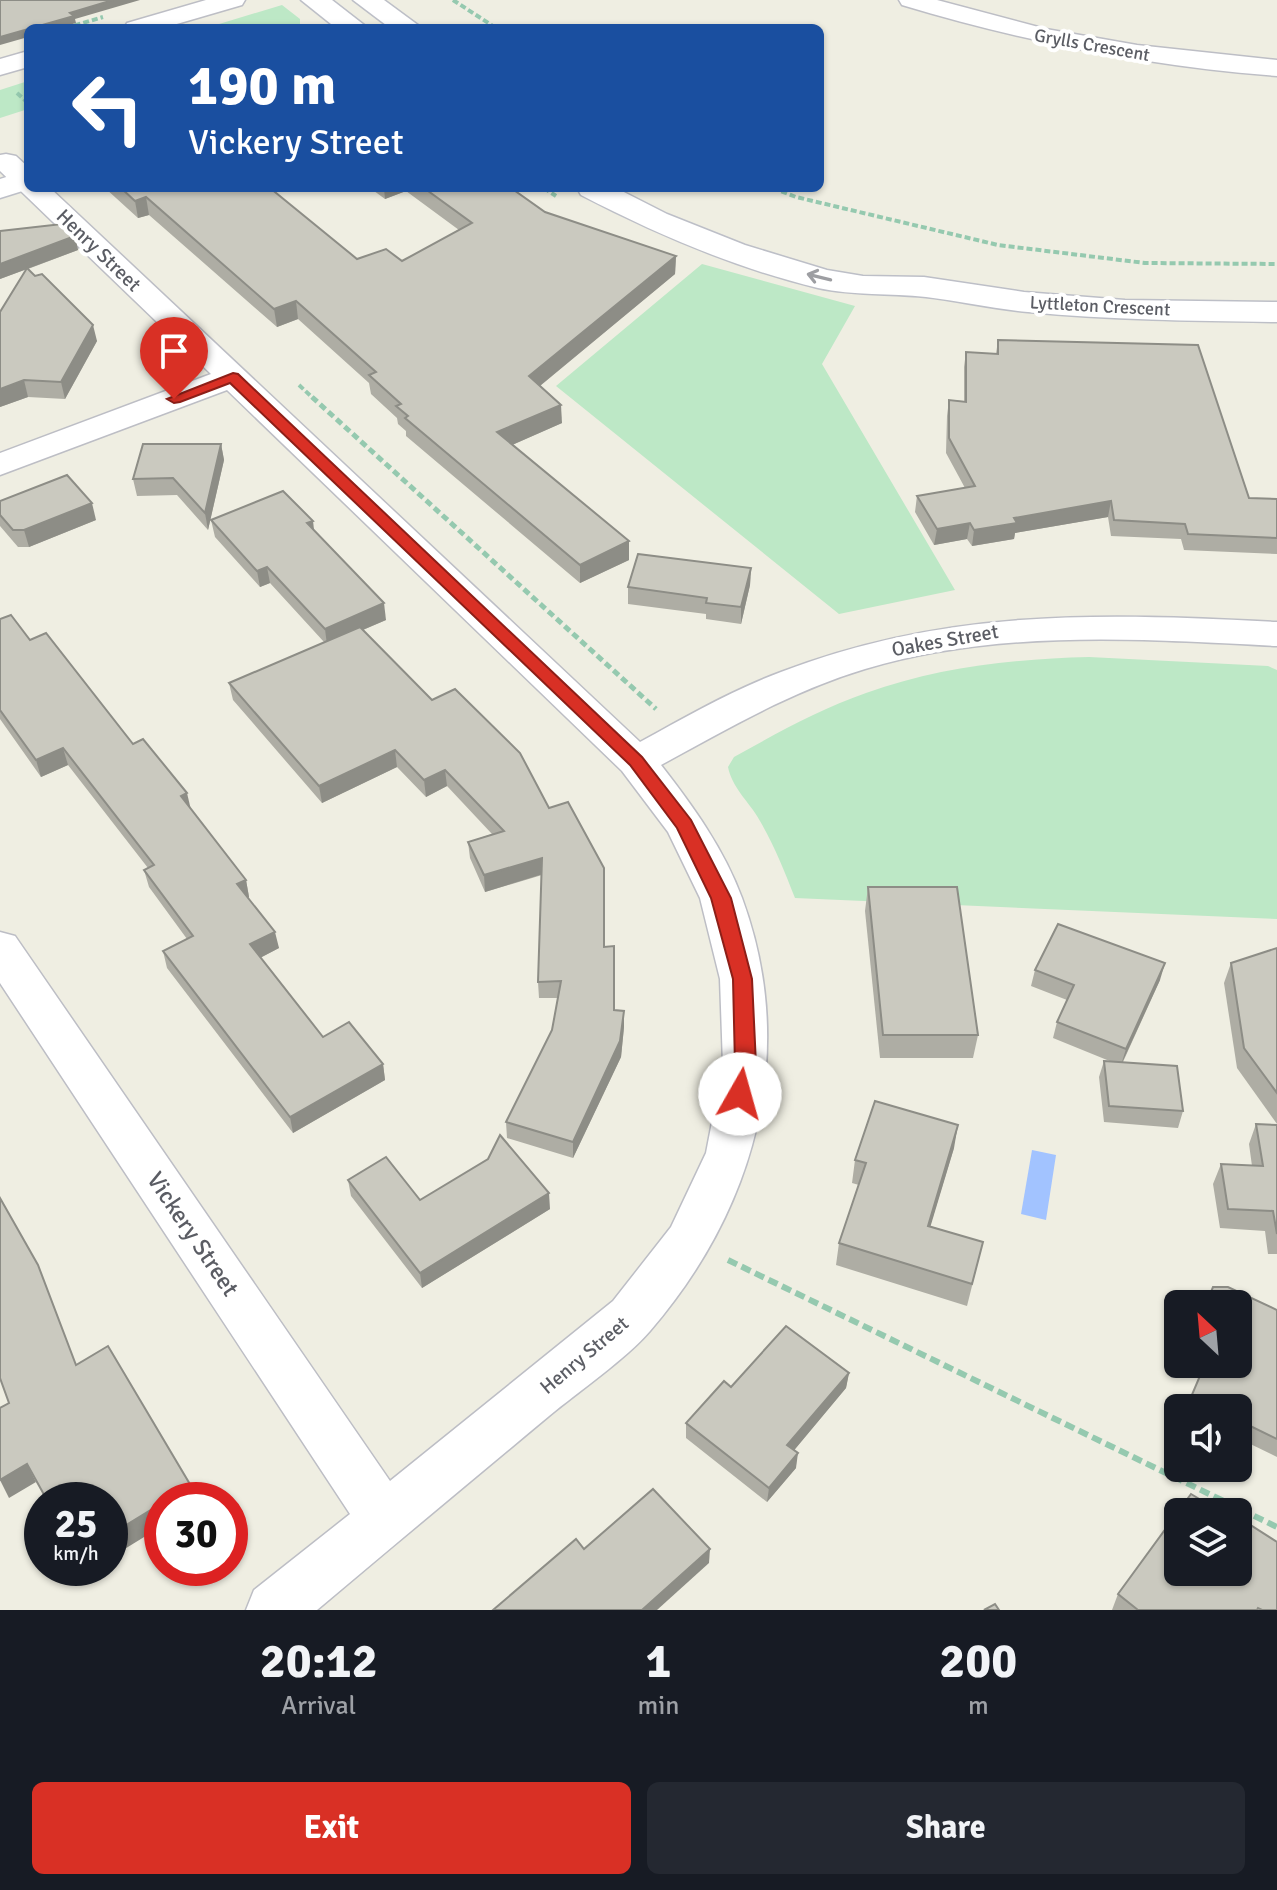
<!DOCTYPE html>
<style>
body{margin:0;font-family:Signika,sans-serif;background:#242831;color:#f1f3f6;height:100vh;display:flex;flex-direction:column;font-size:30px;white-space:nowrap}
*{box-sizing:border-box;margin:0}
p{font-size:26px;color:#9ea1a6}
.icon{flex:none;width:44px;height:44px;fill:none;stroke:currentColor;stroke-width:2;stroke-linecap:round;stroke-linejoin:round}
.map{position:relative;height:1610px;overflow:hidden}
.panel{display:flex;flex-direction:column;background:#171b24;flex:1}
.panel>*{flex:none}
.top-card{position:absolute;left:24px;top:24px;width:800px;height:168px;border-radius:12px;box-shadow:0 2px 6px #0004;background:#1a4fa0;color:#fff;overflow:hidden}
.needle{width:52px;rotate:334deg}
.tools{position:absolute;left:1164px;top:1290px;display:grid;gap:16px}
.tools a{display:grid;place-items:center;width:88px;height:88px;border-radius:12px;background:#171b24;box-shadow:0 2px 6px #0004;font-size:40px}
.speed{position:absolute;left:24px;top:1482px;display:flex;gap:16px;font-size:40px;font-weight:700;text-align:center}
.speed>*{display:grid;place-content:center;width:104px;height:104px;border-radius:50%;background:#171b24;box-shadow:0 2px 6px #0004;line-height:1}
.speed small{font-size:20px;font-weight:400}
.speed .limit{border:12px solid #d22;background:#fff;color:#111}
.pin{position:absolute;display:grid;place-items:center;width:68px;height:68px;color:#fff;margin:-82px -34px;border-radius:50% 50% 50% 0;rotate:-45deg;box-shadow:0 0 8px #0007}
.pin .icon{rotate:45deg}
.me{position:absolute;width:88px;margin:-44px;rotate:7deg;stroke-linejoin:round;filter:drop-shadow(0 0 6px #0008)}
.turn{display:flex;align-items:center;gap:28px;height:168px;padding:0 32px;font-size:36px}
.turn .icon{width:104px;height:104px;stroke-width:2.5}
.turn b{display:block;font-size:56px;line-height:68px}
.eta{display:flex;justify-content:space-evenly;align-items:center;height:136px;text-align:center}
.eta b{font-size:48px;font-weight:800;line-height:56px}
.primary-button{display:flex;gap:16px;margin-top:auto;padding:16px 32px}
.primary-button a{flex:1;height:92px;border-radius:12px;background:#d93025;color:#fff;font-size:32px;font-weight:800;line-height:92px;text-align:center}
.primary-button a+a{background:#242831;color:#f1f3f6}
.map>svg:first-child{display:block}
.green{fill:#bde8c6}
.water{fill:#a2c3ff}
.lines{fill:none;stroke-linecap:round;stroke-linejoin:round}
.street-casing{stroke:#bdbec5;stroke-width:3}
.secondary-casing{stroke:#bdbfc7;stroke-width:3}
.path-far2{stroke:#95c9af;stroke-width:4;stroke-dasharray:6 3;stroke-linecap:butt}
.path-far1{stroke:#95c9af;stroke-width:5;stroke-dasharray:7 4;stroke-linecap:butt}
.path{stroke:#95c9af;stroke-width:6;stroke-dasharray:10 5;stroke-linecap:butt}
.street{fill:#fff;fill-rule:evenodd}
.secondary{fill:#fff;fill-rule:evenodd}
.wall{fill:#aeada4}
.shaded-wall{fill:#8d8d86}
.building{fill:#cac9bf;stroke:#8d8d86;stroke-width:2}
.oneway{stroke:#9d9ea2}
.route{fill:#d93025;stroke:#8d1f18;stroke-width:2}
.labels{text-anchor:middle;stroke-width:8;stroke-linejoin:round;paint-order:stroke}
.far-street-label{font-size:18px;fill:#5b5d64;stroke:#fff}
.street-label{font-size:20px;fill:#5b5d64;stroke:#fff}
.near-street-label{font-size:24px;fill:#5b5d64;stroke:#fff}
</style>
<div class="map">
<svg width="1277" height="1610" viewBox="0 0 1277 1610">
<rect width="100%" height="100%" fill="#efeee2"/>
<!-- green -->
<g class="green">
<polygon points="282,5 300,19 300,24 294,28 206,28"/>
<polygon points="28,81 28,109 0,118 0,90"/>
<polygon points="702,264 855,306 822,364 955,590 839,614 556,386"/>
<path d="M1089 657 1268 666 1277 670V919L795 898C784 870 773 842 757 816 747 800 732 787 728 767L734 757C777 733 820 709 866 693 938 667 1013 659 1089 657Z"/>
</g>
<!-- water -->
<polygon class="water" points="1032,1150 1056,1155 1046,1220 1021,1214"/>
<g class="lines">
<!-- street casing -->
<g class="street-casing">
<g id="street">
<polygon points="206,0 245,0 242,5 163,28 124,28 127,23"/>
<path d="M899 0H937L1046 29 1137 45 1277 60V76C1149 66 1025 42 902 5Z"/>
<polygon points="28,51 28,67 0,75 0,59"/>
<path d="M6 154 16 156 28 167V188H50L640 742C686 717 732 690 781 672 948 608 1102 613 1277 622V646C1140 639 998 629 865 669 792 691 727 729 661 765 693 806 724 849 742 898 799 1053 755 1209 650 1331 626 1359 578 1392 549 1416 471 1481 394 1545 317 1610H246L254 1590 350 1514 0 983V932L15 936 390 1481 613 1301 671 1227 706 1153 723 1065 720 979 700 898 668 832 622 771 227 390 0 475V453L211 374 0 171V155Z"/>
</g>
</g>
<!-- secondary casing -->
<g class="secondary-casing">
<g id="secondary">
<polygon points="301,0 332,0 368,28 336,28"/>
<polygon points="353,0 384,0 422,28 390,28"/>
<polygon points="28,170 28,188 32,188 0,198 0,179"/>
<path d="M577 188H616L667 214 745 245 827 270 863 276 924 277 1024 292 1125 300 1277 302V322C1194 321 1111 320 1028 312 994 309 960 301 926 297 890 293 854 296 818 288 735 268 656 234 581 195Z"/>
</g>
</g>
<!-- path-far2 -->
<g class="path-far2">
<polyline points="453,0 496,28"/>
<polyline points="66,28 103,17"/>
<polyline points="17,93 28,103"/>
<polyline points="544,188 556,196"/>
<polyline points="773,188 796,197 998,245 1145,263 1277,264"/>
<polyline points="299,385 314,399"/>
</g>
<!-- path-far1 -->
<polyline class="path-far1" points="312,397 656,709"/>
<!-- path -->
<polyline class="path" points="728,1260 1277,1527"/>
<!-- street -->
<use href="#street" class="street"/>
<!-- secondary -->
<use href="#secondary" class="secondary"/>
</g>
<!-- wall -->
<g class="wall">
<polygon points="105,188 270,188 357,259 402,261 459,230 406,191 385,199 370,188 511,188 545,212 676,256 675,274 540,386 562,423 512,445 629,560 580,583 406,436 406,431 398,424 397,418 371,394 369,383 298,319 277,327 149,215 138,218"/>
<polygon points="0,231 75,236 78,250 28,269 97,341 65,399 28,397 0,407 0,312 27,269 0,279"/>
<polygon points="998,340 1249,498 1277,499 1277,554 1184,550 1181,539 1111,536 1108,517 1015,533 1014,539 972,546 967,539 934,545 915,512 917,496 965,488 946,453 947,416 949,400 964,401 964,367 966,352 996,354"/>
<polygon points="221,444 224,460 208,530 177,495 137,496 133,479"/>
<polygon points="0,501 96,520 29,547 18,547 0,526"/>
<polygon points="211,520 314,531 386,620 363,630 604,947 615,1010 624,1011 624,1027 621,1057 573,1158 507,1138 506,1122 552,1030 558,998 539,998 538,982 542,875 485,892 470,858 468,842 492,834 447,786 426,797 397,767 322,803 233,700 229,683 324,642 270,583 260,587 215,537"/>
<polygon points="751,568 750,585 741,624 706,619 706,614 628,604 628,587"/>
<polygon points="0,619 30,640 133,744 190,809 246,880 249,897 248,898 279,948 260,958 323,1037 383,1064 385,1080 293,1133 167,968 163,951 187,939 149,887 144,870 148,868 68,765 41,777 0,719"/>
<polygon points="868,887 978,1035 973,1058 880,1058 865,911"/>
<polygon points="1277,948 1277,1124 1237,1068 1224,983 1231,963"/>
<polygon points="1035,970 1160,980 1123,1062 1183,1111 1178,1128 1104,1122 1099,1077 1104,1061 1112,1062 1053,1038 1057,1022 1067,1000 1031,986"/>
<polygon points="1256,1124 1277,1126 1277,1254 1268,1254 1265,1231 1220,1228 1213,1184 1221,1164 1252,1166 1249,1144"/>
<polygon points="954,1148 930,1226 983,1242 967,1306 836,1265 839,1243 859,1185 852,1183 855,1160"/>
<polygon points="348,1180 420,1200 550,1209 422,1288 351,1196"/>
<polygon points="1277,1310 1277,1457 1238,1438 1238,1408 1186,1408 1205,1364"/>
<polygon points="849,1373 846,1388 794,1450 796,1468 767,1502 686,1438 686,1423"/>
<polygon points="1178,1512 1277,1610 1112,1610 1118,1594"/>
</g>
<!-- shaded-wall -->
<g class="shaded-wall">
<polygon points="113,0 140,0 75,19 76,23 59,28 32,28 70,13"/>
<polygon points="28,29 28,37 0,45 0,37"/>
<polygon points="384,188 406,188 406,191 385,199"/>
<polygon points="146,197 149,215 138,218 135,201"/>
<polygon points="75,236 78,250 0,279 0,264"/>
<polygon points="676,256 675,274 530,394 529,376"/>
<polygon points="296,301 298,319 277,327 274,309"/>
<polygon points="93,325 97,341 65,399 61,382"/>
<polygon points="24,380 28,397 0,407 0,389"/>
<polygon points="561,405 562,423 498,451 497,432"/>
<polygon points="221,444 224,460 208,530 205,513"/>
<polygon points="1111,501 1108,517 1015,533 1014,539 972,546 974,530 1014,518"/>
<polygon points="92,503 96,520 29,547 24,530"/>
<polygon points="313,521 315,538 307,523"/>
<polygon points="970,523 967,539 934,545 937,529"/>
<polygon points="629,541 629,560 580,583 580,565"/>
<polygon points="267,567 270,583 260,587 257,571"/>
<polygon points="751,568 750,585 741,624 741,607"/>
<polygon points="384,603 386,620 327,645 325,629"/>
<polygon points="63,748 68,765 41,777 36,760"/>
<polygon points="395,750 397,767 322,803 319,786"/>
<polygon points="445,770 447,786 426,797 424,780"/>
<polygon points="187,793 191,810 181,796"/>
<polygon points="542,858 543,874 485,892 484,875"/>
<polygon points="246,880 249,897 241,901 237,884"/>
<polygon points="275,932 279,948 254,961 250,944"/>
<polygon points="1165,963 1160,980 1121,1065 1126,1049"/>
<polygon points="624,1011 624,1027 621,1057 573,1158 573,1142"/>
<polygon points="383,1064 385,1080 293,1133 290,1117"/>
<polygon points="958,1125 954,1148 924,1248 928,1226"/>
<polygon points="549,1193 550,1209 422,1288 420,1273"/>
<polygon points="849,1373 846,1388 786,1460 787,1445"/>
<polygon points="798,1453 796,1468 767,1502 769,1488"/>
<polygon points="27,1464 36,1482 9,1498 0,1480"/>
<polygon points="191,1486 196,1500 167,1500"/>
<polygon points="162,1503 162,1526 110,1558 110,1535"/>
<polygon points="710,1549 709,1563 657,1610 642,1610"/>
<polygon points="84,1568 94,1568 86,1573"/>
</g>
<!-- building -->
<g class="building">
<polygon points="0,0 113,0 70,13 74,16 0,37"/>
<polygon points="121,188 270,188 357,259 386,249 402,261 472,223 424,188 511,188 545,212 676,256 529,376 561,405 497,432 629,541 580,565 405,418 408,416 396,406 401,404 369,375 376,372 296,301 274,309 146,197 135,201"/>
<polygon points="62,224 75,236 0,264 0,231"/>
<polygon points="27,268 35,276 42,274 93,325 61,382 24,380 0,389 0,312"/>
<polygon points="998,340 1198,345 1249,498 1277,499 1277,538 1188,534 1185,524 1114,520 1111,501 1014,518 1017,523 974,530 970,523 937,529 917,496 975,486 949,438 949,400 966,402 966,352 998,354"/>
<polygon points="143,444 221,444 205,513 173,478 133,479"/>
<polygon points="67,475 92,503 24,530 13,530 0,515 0,501"/>
<polygon points="283,491 313,521 307,523 384,603 325,629 267,567 257,571 211,520"/>
<polygon points="638,554 751,568 741,607 706,603 707,598 628,587"/>
<polygon points="11,615 30,640 46,633 133,744 143,739 187,793 181,796 246,880 237,884 275,932 250,944 323,1037 349,1022 383,1064 290,1117 163,951 193,936 144,870 154,865 63,748 36,760 0,710 0,619"/>
<polygon points="360,627 432,700 455,689 520,753 549,808 568,802 604,868 604,947 614,946 614,1010 624,1011 620,1041 573,1142 506,1122 552,1030 561,981 538,982 542,858 484,875 468,842 504,831 445,770 424,780 395,750 319,786 229,683"/>
<polygon points="868,887 957,887 978,1035 883,1035"/>
<polygon points="1058,924 1165,963 1126,1049 1057,1022 1074,985 1035,970"/>
<polygon points="1277,948 1277,1093 1244,1048 1231,963"/>
<polygon points="1104,1061 1177,1066 1183,1111 1109,1106"/>
<polygon points="875,1101 958,1125 928,1226 983,1242 972,1284 839,1243 866,1163 855,1160"/>
<polygon points="1256,1124 1277,1125 1277,1234 1273,1211 1228,1209 1221,1164 1263,1166"/>
<polygon points="500,1135 549,1193 420,1273 348,1180 386,1157 420,1200 488,1159"/>
<polygon points="0,1198 38,1265 76,1365 108,1346 191,1486 167,1500 162,1500 162,1503 110,1535 110,1500 47,1500 27,1464 0,1480 0,1408 9,1403 0,1378"/>
<polygon points="1213,1287 1228,1287 1277,1310 1277,1439 1238,1420 1238,1408 1213,1408 1191,1397 1205,1364 1238,1364 1238,1304 1206,1304"/>
<polygon points="786,1326 849,1373 787,1445 798,1453 769,1488 686,1423 724,1381 731,1387"/>
<polygon points="653,1489 710,1549 642,1610 493,1610 576,1539 584,1549"/>
<polygon points="1191,1494 1221,1512 1178,1512 1178,1572 1238,1572 1238,1517 1277,1542 1277,1610 1262,1610 1258,1608 1257,1610 1138,1610 1118,1594"/>
<polygon points="995,1604 999,1610 984,1610"/>
</g>
<!-- one-way arrows -->
<defs><path id="oneway-shaft" d="M-6 0H5M1.5-3L5.5 0L1.5 3" fill="none" stroke-width="1.6" stroke-linecap="round" stroke-linejoin="round" transform="scale(2)"/></defs>
<use class="oneway" href="#oneway-shaft" transform="translate(819 277) rotate(-166)"/>
<!-- route -->
<polygon class="route" points="233,373 238,374 642,757 691,820 731,898 752,979 756,1065 748,1100 740,1103 733,1100 730,1094 735,1065 733,979 711,898 677,828 630,765 230,383 180,402 174,403 167,399"/>
<g class="labels">
<!-- far-street labels -->
<g class="far-street-label">
<text transform="translate(1092 45) rotate(10)" y="6">Grylls Crescent</text>
<text transform="translate(1100 306) rotate(3)" y="6">Lyttleton Crescent</text>
</g>
<!-- street labels -->
<g class="street-label">
<text transform="translate(99 250) rotate(44)" y="7">Henry Street</text>
<text transform="translate(945 640) rotate(-10)" y="7">Oakes Street</text>
<text transform="translate(584 1355) rotate(-40)" y="7">Henry Street</text>
</g>
<!-- near-street labels -->
<g class="near-street-label">
<text transform="translate(193 1234) rotate(56)" y="8">Vickery Street</text>
</g>
</g>
</svg>
<div class="tools">
<a><svg class="needle" viewBox="-14 -14 28 28"><path d="M0-13l5 13h-10z" fill="#e53935"/><path d="M0 13l5-13h-10z" fill="#9ea1a6"/></svg></a>
<a><svg class="icon" aria-label="sound" viewBox="0 0 24 24"><path d="M4 9h4l5-4v14l-5-4H4zM17 9q2 3 0 6"/></svg></a>
<a><svg class="icon" aria-label="layers" viewBox="0 0 24 24"><path d="M12 4l9 5-9 5-9-5zM3 14l9 5 9-5"/></svg></a>
</div>
<div class="speed"><div>25<small>km/h</small></div><div class="limit">30</div></div>
<div class="pin" style="left:174px;top:399px;background:#d93025"><svg class="icon" aria-label="arrive" viewBox="0 0 24 24"><path d="M6 21V4h12l-3 4 3 4H6"/></svg></div>
<svg class="me" style="left:740px;top:1094px" viewBox="-20 -20 40 40"><circle r="19" fill="#fff"/><path d="M0-13L10 11 0 6-10 11z" fill="#d93025"/></svg>
<div class="top-card">
<div class="turn"><svg class="icon" aria-label="left" viewBox="0 0 24 24"><path d="M17 20v-9H6M10 6l-5 5 5 5"/></svg><div><b>190 m</b>Vickery Street</div></div>
</div>
</div>
<section class="panel">
<div class="eta">
<div><b>20:12</b><p>Arrival</p></div>
<div><b>1</b><p>min</p></div>
<div><b>200</b><p>m</p></div>
</div>
<div class="primary-button"><a>Exit</a><a>Share</a></div>
</section>
